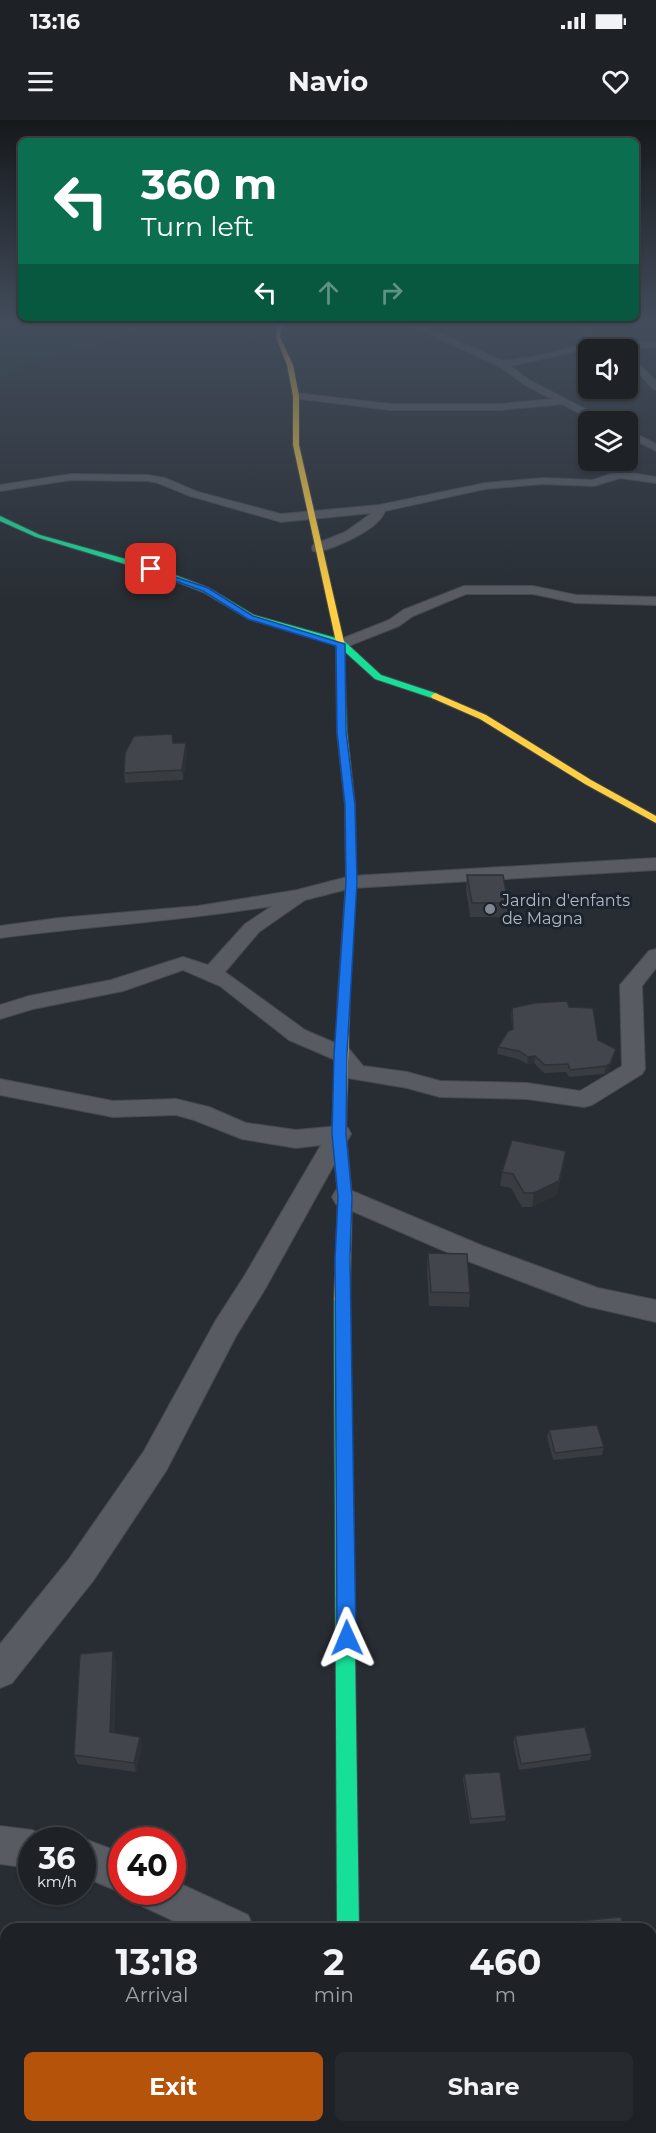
<!DOCTYPE html>
<style>
body{margin:0;font-family:Montserrat,sans-serif;background:#262a2e;color:#f1f3f6;height:100vh;display:flex;flex-direction:column;font-size:22px;white-space:nowrap}
*{box-sizing:border-box;margin:0}
p{font-size:20px;color:#a1a4a7}
.icon{flex:none;width:33px;height:33px;fill:none;stroke:currentColor;stroke-width:2;stroke-linecap:round;stroke-linejoin:round}
.map{position:relative;flex:1;overflow:hidden}
.drawer{position:absolute;left:0px;top:1803px;width:657px;height:210px;display:flex;flex-direction:column;background:#1e2226;border-radius:18px 18px 0 0;box-shadow:0 2px 4px #0004,0 0 0 2px #3c3f43}
.drawer>*{flex:none}
.guide{position:absolute;left:18px;top:18px;width:621px;height:183px;border-radius:9px;box-shadow:0 2px 4px #0004,0 0 0 2px #3c3f43;background:#0b6e4f;color:#fff;overflow:hidden}
.buttons{position:absolute;left:578px;top:219px;display:grid;gap:12px}
.buttons a{display:grid;place-items:center;width:60px;height:60px;border-radius:9px;background:#1e2226;box-shadow:0 2px 4px #0004,0 0 0 2px #3c3f43;font-size:30px}
.speed{position:absolute;left:18px;top:1707px;display:flex;gap:12px;font-size:30px;font-weight:700;text-align:center}
.speed>*{display:grid;place-content:center;width:78px;height:78px;border-radius:50%;background:#1e2226;box-shadow:0 2px 4px #0004,0 0 0 2px #3c3f43;line-height:1}
.speed small{font-size:15px;font-weight:400}
.speed .limit{border:9px solid #d22;background:#fff;color:#111}
.pin{position:absolute;display:grid;place-items:center;width:51px;height:51px;color:#fff;margin:-26px;border-radius:12px;box-shadow:0 3px 9px #0006}
.me{position:absolute;width:66px;margin:-33px;rotate:359deg;stroke-linejoin:round;filter:drop-shadow(0 0 4px #0008)}
.turn{display:flex;align-items:center;gap:21px;height:126px;padding:0 24px;font-size:27px}
.turn .icon{width:78px;height:78px;stroke-width:2.5}
.turn b{display:block;font-size:42px;line-height:51px}
.lanes{display:flex;align-items:center;height:57px;padding:0 24px;background:#0003;justify-content:center;gap:30px;direction:ltr}
.lanes .off{opacity:.35}
.eta{display:flex;justify-content:space-evenly;align-items:center;height:102px;text-align:center}
.eta b{font-size:36px;font-weight:700;line-height:42px}
.action{display:flex;gap:12px;margin-top:auto;padding:12px 24px}
.action a{flex:1;height:69px;border-radius:9px;background:#b45309;color:#fff;font-size:24px;font-weight:700;line-height:69px;text-align:center}
.action a+a{background:#262a2e;color:#f1f3f6}
.status{display:flex;justify-content:space-between;align-items:center;height:42px;padding:0 30px;background:#1e2226;direction:ltr}
.status svg{height:16px;fill:currentColor}
header{display:flex;justify-content:space-between;align-items:center;height:78px;padding:0 24px;background:#1e2226;font-size:27px;font-weight:700}
.map>svg:first-child{display:block}
.green{fill:#263739}
.lines{fill:none;stroke-linecap:round;stroke-linejoin:round}
.street-casing{stroke:#46494e;stroke-width:2}
.fast-casing{stroke:#46494e;stroke-width:2}
.slow-casing{stroke:#46494e;stroke-width:2}
.street{fill:#585b62;fill-rule:evenodd}
.fast{fill:#16e098;fill-rule:evenodd}
.slow{fill:#ffcf43;fill-rule:evenodd}
.wall{fill:#393c41}
.shaded-wall{fill:#2e3135}
.building{fill:#42464c;stroke:#2e3135;stroke-width:1.5}
.route{fill:#1a73e8;stroke:#114b97;stroke-width:1.5}
.poi-dot{fill:#828892;stroke:#1c232d;stroke-width:2}
.labels{text-anchor:middle;stroke-width:6;stroke-linejoin:round;paint-order:stroke}
.poi-label{font-size:16px;fill:#b2b9c5;stroke:#1c232d;text-anchor:start}
</style>
<div class="status"><b>13:16</b><svg viewBox="0 0 49 12"><path d="M0 12V9h3v3zM5 12V6h3v6zM10 12V3h3v9zM15 12V0h3v12zM26 1h20v11H26zM47 4h2v5h-2z"/></svg></div>
<header><svg class="icon" aria-label="menu" viewBox="0 0 24 24"><path d="M4 6h16M4 12h16M4 18h16"/></svg>Navio<svg class="icon" aria-label="heart" viewBox="0 0 24 24"><path d="M12 20l-8-8c-3-5 5-10 8-4 3-6 11-1 8 4z"/></svg></header>
<div class="map">
<svg width="656" height="2013" viewBox="0 0 656 2013">
<rect width="100%" height="100%" fill="#282d33"/>
<!-- green -->
<polygon class="green" points="0,201 158,201 122,217 33,242 0,260"/>
<g class="lines">
<!-- street casing -->
<g class="street-casing">
<g id="street">
<polygon points="400,201 412,201 503,241 532,237 587,224 583,221 582,208 577,201 586,201 591,208 591,220 604,224 656,221 656,227 609,230 596,227 510,246 531,261 610,302 596,302 562,284 501,290 390,290 293,278 293,274 296,273 390,284 501,284 552,279 525,265 499,246"/>
<polygon points="627,232 656,261 656,270 653,269 627,240"/>
<polygon points="627,309 656,324 656,331 627,316"/>
<path d="M619 351 656 357V363L620 358 594 366 543 364 485 369 385 391C379 410 336 427 318 432L313 431 312 428 313 425 345 412 372 393 281 402 190 376 158 363 148 361 71 360 0 371V365L71 354 148 355 165 358 198 372 281 394 379 385 485 363 543 358 593 360Z"/>
<polygon points="464,466 533,466 576,475 656,477 656,485 576,483 533,474 466,474 413,496 399,506 346,527 336,527 334,524 336,521 389,500 403,490"/>
<path d="M656 738V750L352 768 305 780 259 812 225 852 305 910 349 929 363 946 407 952 440 961 527 963 580 971 622 946 620 865 649 831 656 829V848L642 866 645 949 642 954 592 985 584 987 527 979 440 977 407 968 348 958 333 939 289 920 220 866 183 850 123 871 33 889 0 899V885L29 876 111 860 183 837 208 845 245 804 272 786C182 801 91 806 0 818V806L59 798 198 786 297 770 351 756Z"/>
<polygon points="0,959 113,981 176,979 209,987 246,1003 296,1010 339,1006 348,1008 351,1014 265,1169 236,1216 166,1351 93,1461 12,1563 0,1568 0,1524 69,1439 144,1331 216,1200 245,1155 321,1025 296,1028 242,1019 194,1000 176,995 113,997 0,975"/>
<polygon points="345,1068 483,1126 598,1168 656,1180 656,1202 586,1186 465,1140 336,1084 332,1077 336,1070"/>
<polygon points="0,1706 32,1710 45,1716 48,1720 32,1720 32,1748 0,1744"/>
<polygon points="82,1718 122,1733 122,1772 126,1772 122,1773 82,1756 82,1720 76,1720"/>
<polygon points="172,1760 248,1795 254,1809 191,1809 142,1786 137,1772 172,1772"/>
</g>
</g>
<!-- fast casing -->
<g class="fast-casing">
<g id="fast">
<polygon points="0,396 40,415 154,447 209,468 254,495 343,520 381,555 438,574 439,576 435,579 375,559 344,531 347,612 355,685 356,762 348,877 340,877 338,874 346,762 345,685 337,612 336,525 248,499 203,472 148,451 36,417 0,401"/>
<polygon points="342,1174 347,1176 350,1180 359,1809 337,1809 334,1180 337,1176"/>
</g>
</g>
<!-- slow casing -->
<g class="slow-casing">
<g id="slow">
<polygon points="284,201 289,201 281,208 280,217 293,245 299,276 299,325 344,522 340,524 336,522 293,325 293,276 287,245 276,217 277,208"/>
<polygon points="435,573 486,595 591,660 656,696 656,703 585,664 480,599 432,578 431,576"/>
<polygon points="344,870 350,874 346,1014 352,1077 350,1180 347,1184 342,1186 337,1184 334,1180 338,1077 332,1014 338,874"/>
<rect x="337" y="2007" width="24" height="6"/>
</g>
</g>
<!-- street -->
<use href="#street" class="street"/>
<!-- fast -->
<use href="#fast" class="fast"/>
<!-- slow -->
<use href="#slow" class="slow"/>
</g>
<!-- wall -->
<g class="wall">
<polygon points="173,623 187,634 183,660 125,663 124,653"/>
<polygon points="467,755 508,783 507,797 470,797 466,769"/>
<polygon points="569,887 598,920 614,936 608,952 604,954 569,957 566,952 544,953 534,943 527,944 518,939 497,934 498,927 512,909 511,896 512,888"/>
<polygon points="564,1045 556,1075 532,1087 522,1087 511,1068 500,1066 502,1052"/>
<polygon points="428,1133 470,1173 469,1187 429,1186 427,1148"/>
<polygon points="549,1310 604,1327 602,1335 553,1340 547,1317"/>
<polygon points="116,1541 114,1613 140,1617 142,1626 136,1652 78,1644 74,1635"/>
<polygon points="515,1616 592,1634 590,1640 519,1650 513,1622"/>
<polygon points="464,1654 506,1696 505,1701 470,1704 463,1660"/>
</g>
<!-- shaded-wall -->
<g class="shaded-wall">
<polygon points="186,623 187,634 183,660 182,650"/>
<polygon points="616,929 614,936 608,952 604,954 606,946"/>
<polygon points="535,936 534,943 527,944 528,937"/>
<polygon points="566,1031 556,1075 532,1087 534,1073"/>
<polygon points="113,1531 116,1541 113,1622 110,1612"/>
<polygon points="140,1617 142,1626 136,1652 134,1643"/>
</g>
<!-- building -->
<g class="building">
<polygon points="172,614 173,623 186,623 182,650 124,653 125,633 134,616"/>
<polygon points="467,755 503,755 508,783 472,783"/>
<polygon points="567,881 569,887 593,888 598,920 616,929 610,944 606,946 570,950 568,944 545,945 535,936 528,937 519,931 498,927 508,911 513,909 512,888 534,883"/>
<polygon points="512,1020 566,1031 559,1061 534,1073 524,1073 513,1054 502,1052"/>
<polygon points="428,1133 467,1134 470,1173 431,1172"/>
<polygon points="597,1305 604,1327 555,1333 549,1310"/>
<polygon points="113,1531 110,1612 140,1617 134,1643 74,1635 80,1534"/>
<polygon points="585,1607 592,1634 521,1644 515,1616"/>
<polygon points="500,1652 506,1696 471,1699 464,1654"/>
<polygon points="621,1797 624,1809 495,1809"/>
</g>
<!-- sky -->
<linearGradient id="sky" x2="0" y2="1"><stop stop-color="#16191c"/><stop offset="0.42" stop-color="#424c5b"/><stop offset="1" stop-color="#424c5b" stop-opacity="0"/></linearGradient>
<rect width="656" height="483" fill="url(#sky)"/>
<!-- route -->
<polygon class="route" points="148,448 208,468 253,496 345,524 346,612 355,685 357,762 347,934 346,1014 352,1077 350,1138 356,1518 353,1524 347,1527 340,1524 337,1518 335,1138 338,1077 332,1014 334,934 346,762 345,685 337,612 336,526 248,499 203,471 148,451"/>
<!-- markers -->
<circle class="poi-dot" cx="490" cy="789" r="6"/>
<g class="labels">
<!-- poi labels -->
<g class="poi-label">
<text x="502" y="786">Jardin d'enfants<tspan x="502" dy="18">de Magna</tspan></text>
</g>
</g>
</svg>
<div class="buttons">
<a><svg class="icon" aria-label="sound" viewBox="0 0 24 24"><path d="M4 9h4l5-4v14l-5-4H4zM17 9q2 3 0 6"/></svg></a>
<a><svg class="icon" aria-label="layers" viewBox="0 0 24 24"><path d="M12 4l9 5-9 5-9-5zM3 14l9 5 9-5"/></svg></a>
</div>
<div class="speed"><div>36<small>km/h</small></div><div class="limit">40</div></div>
<div class="pin" style="left:151px;top:449px;background:#d93025"><svg class="icon" aria-label="arrive" viewBox="0 0 24 24"><path d="M6 21V4h12l-3 4 3 4H6"/></svg></div>
<svg class="me" style="left:347px;top:1518px" viewBox="-20 -20 40 40"><path d="M0-17L14 15 0 8-14 15z" fill="#1a73e8" stroke="#fff" stroke-width="4"/></svg>
<div class="guide">
<div class="turn"><svg class="icon" aria-label="left" viewBox="0 0 24 24"><path d="M17 20v-9H6M10 6l-5 5 5 5"/></svg><div><b>360 m</b>Turn left</div></div>
<div class="lanes"><svg class="icon" aria-label="left" viewBox="0 0 24 24"><path d="M17 20v-9H6M10 6l-5 5 5 5"/></svg><svg class="icon off" aria-label="ahead" viewBox="0 0 24 24"><path d="M12 20V5M6 11l6-6 6 6"/></svg><svg class="icon off" aria-label="right" viewBox="0 0 24 24"><path d="M7 20v-9h11M14 6l5 5-5 5"/></svg></div>
</div>
<section class="drawer">
<div class="eta">
<div><b>13:18</b><p>Arrival</p></div>
<div><b>2</b><p>min</p></div>
<div><b>460</b><p>m</p></div>
</div>
<div class="action"><a>Exit</a><a>Share</a></div>
</section>
</div>
